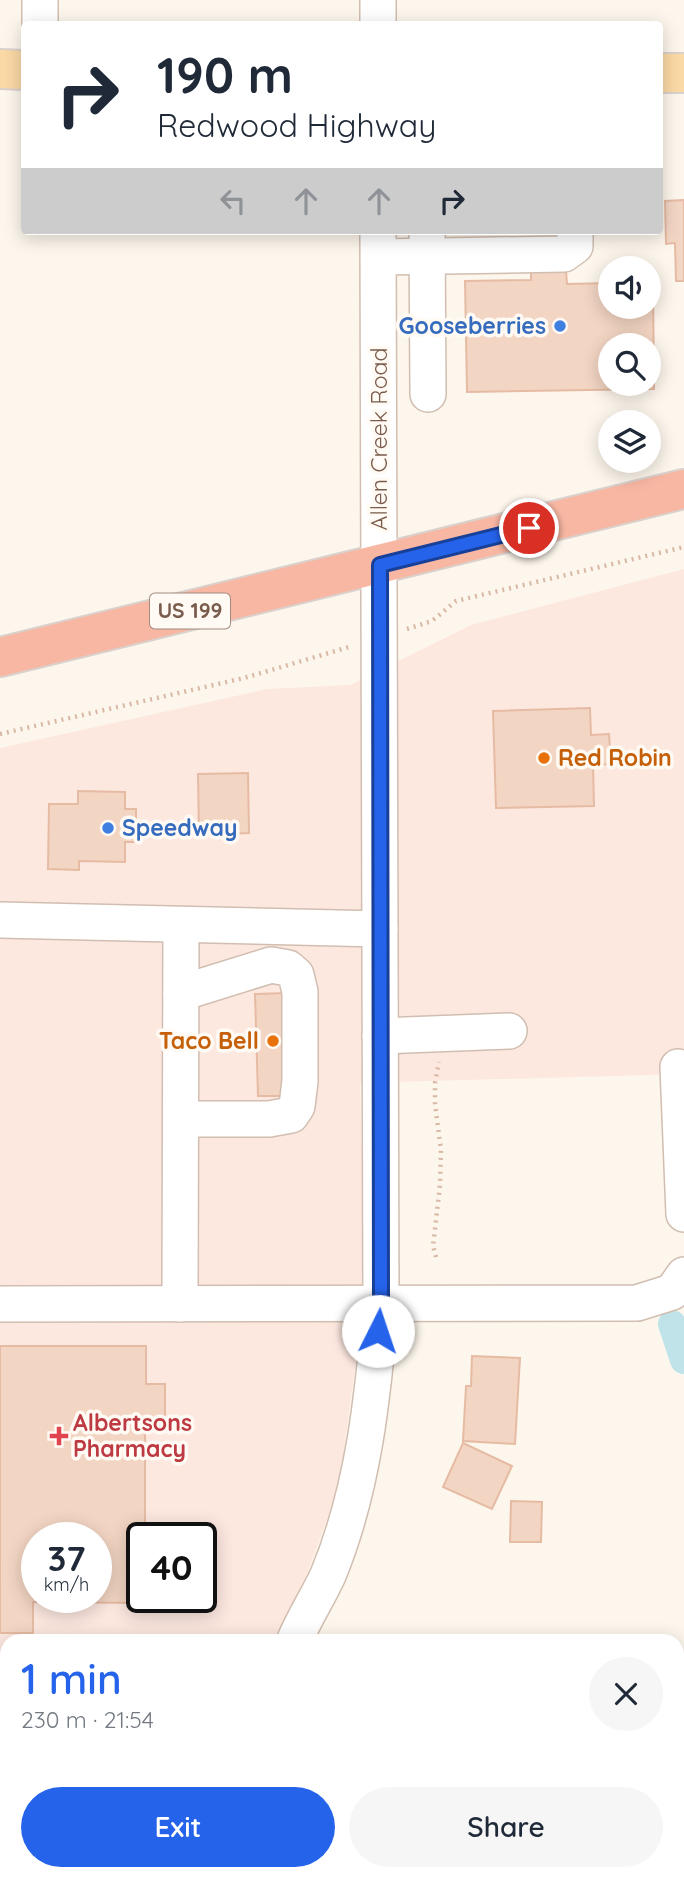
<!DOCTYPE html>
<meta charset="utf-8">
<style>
body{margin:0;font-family:Quicksand,sans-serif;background:#f6f6f7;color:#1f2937;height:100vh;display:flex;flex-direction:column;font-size:26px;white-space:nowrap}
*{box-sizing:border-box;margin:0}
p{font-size:23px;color:#747a83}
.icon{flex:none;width:38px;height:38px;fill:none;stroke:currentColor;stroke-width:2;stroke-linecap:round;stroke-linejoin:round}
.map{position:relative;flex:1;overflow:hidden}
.side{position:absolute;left:0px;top:1634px;width:684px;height:247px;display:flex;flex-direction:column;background:#fff;border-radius:21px 21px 0 0;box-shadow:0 4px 18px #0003}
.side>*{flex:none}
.hud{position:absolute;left:21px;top:21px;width:642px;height:214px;border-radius:7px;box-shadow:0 4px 18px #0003;background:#fff;color:#1f2937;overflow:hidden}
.controls{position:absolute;left:598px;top:256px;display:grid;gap:14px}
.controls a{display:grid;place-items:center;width:63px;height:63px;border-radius:50%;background:#fff;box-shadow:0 4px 18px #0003;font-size:35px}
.speed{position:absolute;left:21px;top:1522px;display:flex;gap:14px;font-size:35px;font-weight:700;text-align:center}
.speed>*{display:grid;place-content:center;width:91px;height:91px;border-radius:50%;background:#fff;box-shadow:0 4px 18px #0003;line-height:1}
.speed small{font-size:18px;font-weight:400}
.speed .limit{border:4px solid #111;border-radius:10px;background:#fff;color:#111}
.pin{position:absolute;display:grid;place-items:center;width:60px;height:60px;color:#fff;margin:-30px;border:4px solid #fff;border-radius:50%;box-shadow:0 2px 7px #0007}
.me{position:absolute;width:77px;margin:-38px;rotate:4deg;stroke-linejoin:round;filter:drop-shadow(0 0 5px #0008)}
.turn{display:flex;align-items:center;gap:24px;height:147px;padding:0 21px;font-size:32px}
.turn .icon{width:91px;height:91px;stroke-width:2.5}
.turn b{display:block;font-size:49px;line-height:60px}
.lanes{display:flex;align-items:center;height:66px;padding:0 21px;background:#0003;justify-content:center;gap:35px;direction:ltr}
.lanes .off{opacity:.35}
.round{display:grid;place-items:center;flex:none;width:74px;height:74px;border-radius:37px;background:#f6f6f7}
.overview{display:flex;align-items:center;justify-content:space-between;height:119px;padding:0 21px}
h1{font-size:42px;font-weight:600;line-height:52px;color:#2563eb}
.cta{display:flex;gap:14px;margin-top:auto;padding:14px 21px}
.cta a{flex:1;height:80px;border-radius:42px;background:#2563eb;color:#fff;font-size:28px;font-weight:600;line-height:80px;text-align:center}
.cta a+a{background:#f6f6f7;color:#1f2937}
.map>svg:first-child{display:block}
.commercial{fill:#fde8e0;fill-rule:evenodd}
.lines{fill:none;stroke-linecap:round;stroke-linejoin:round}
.canal{stroke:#bfe3e8;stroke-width:28}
.building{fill:#f3d5c3;stroke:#e6bba3;stroke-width:2;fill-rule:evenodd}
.minor-casing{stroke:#d1beb0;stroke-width:38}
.major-casing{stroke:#dad1cd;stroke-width:42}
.highway-casing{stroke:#dad1cd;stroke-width:42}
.path{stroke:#d9b8a5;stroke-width:4.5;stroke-dasharray:2 5;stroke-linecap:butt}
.minor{stroke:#fff;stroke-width:35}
.major{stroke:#fbd9a5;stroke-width:38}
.highway{stroke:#f7b7a3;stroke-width:38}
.route-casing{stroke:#184099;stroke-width:18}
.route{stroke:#2563eb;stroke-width:12}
.shop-dot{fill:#3f7fe0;stroke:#fffaf3;stroke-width:2.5}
.food-dot{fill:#e8710a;stroke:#fffaf3;stroke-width:2.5}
.health-dot{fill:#e0444e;stroke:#fffaf3;stroke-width:2.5}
.labels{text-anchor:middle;stroke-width:7;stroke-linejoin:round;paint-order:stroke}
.shield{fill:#fffaf3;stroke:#a28b7f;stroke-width:2}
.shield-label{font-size:21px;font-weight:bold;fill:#7a5c4d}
.shop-label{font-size:23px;font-weight:bold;fill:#366cbe;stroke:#fffaf3;text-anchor:end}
.street-label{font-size:23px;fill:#7a5c4d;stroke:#fffaf3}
.food-label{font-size:23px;font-weight:bold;fill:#c56008;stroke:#fffaf3;text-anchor:start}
.health-label{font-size:23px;font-weight:bold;fill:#be3a42;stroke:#fffaf3;text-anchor:start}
</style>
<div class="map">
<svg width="684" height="1880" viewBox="0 0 684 1880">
<rect width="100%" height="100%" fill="#fdf6ec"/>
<!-- commercial -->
<path class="commercial" d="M684 569V1074L360 1083 365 1294 339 1486 294 1610 279 1641 7 1642V1733H0V748L267 689 350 685 471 625ZM37 1538H96V1598H37ZM142 1538H201V1598H142Z"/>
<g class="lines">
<!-- canal -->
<polyline class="canal" points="672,1324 684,1360"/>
</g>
<!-- building -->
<g class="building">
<polygon points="684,200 684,281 676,281 675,243 666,244 665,201"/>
<path d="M531 270H566L567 284 611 283V306H649V282H653L654 389 467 392 465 281 531 280ZM611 345H649V383H611Z"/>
<polygon points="590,708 591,735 609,734 610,749 610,764 593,765 594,806 496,808 493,711"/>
<polygon points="248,773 249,833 199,835 198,774"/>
<polygon points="78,791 125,792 125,809 136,809 136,842 125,842 125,862 79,861 79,870 48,869 49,804 78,804"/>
<polygon points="289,993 292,1096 258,1096 255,994"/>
<path d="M0 1346H146V1384H165V1423L145 1422V1538H142V1598H144V1603L33 1602V1633H0ZM37 1538H96V1598H37Z"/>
<polygon points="472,1356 520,1358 515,1444 463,1441 466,1386 471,1386"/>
<polygon points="463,1443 512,1466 492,1509 443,1487"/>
<polygon points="511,1501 542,1502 541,1542 510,1542"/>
<rect x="0" y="1810" width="7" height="36"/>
<polygon points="0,1861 7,1861 7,1874 117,1874 117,1880 0,1880"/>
</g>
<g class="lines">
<!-- minor casing -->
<g class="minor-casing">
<g id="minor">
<polyline points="378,0 378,24"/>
<polyline points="40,24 40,0"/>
<polyline points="427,231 428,394"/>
<polyline points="379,257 564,254 575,246 575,231"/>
<polyline points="0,920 380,929"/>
<polyline points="380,1036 509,1031"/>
<polyline points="678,1067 684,1214"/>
<polyline points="181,1119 269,1119 291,1115 297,1106 300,1081 300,992 296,975 288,968 271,965 181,993"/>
<polyline points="0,1304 637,1303 672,1292 684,1275"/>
<polyline points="180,1304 181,925"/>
<path d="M294 1642C304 1618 318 1597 328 1575 364 1488 373 1395 381 1303L378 231"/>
<polyline points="0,1742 7,1742"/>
<polyline points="205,1880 207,1874"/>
</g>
</g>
<!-- major casing -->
<g class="major-casing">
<g id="major">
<polyline points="0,69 24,70"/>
<polyline points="660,73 684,73"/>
</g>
</g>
<!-- highway casing -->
<g class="highway-casing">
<polyline id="highway" points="0,657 684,489"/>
</g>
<!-- path -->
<g class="path">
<polyline points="407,629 432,621 456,601 684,547"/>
<polyline points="0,734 244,678 349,647"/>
<polyline points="436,1257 433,1246 440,1185 441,1150 435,1104 435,1083 439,1062"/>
</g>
<!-- minor -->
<use href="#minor" class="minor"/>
<!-- major -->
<use href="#major" class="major"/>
<!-- highway -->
<use href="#highway" class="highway"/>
</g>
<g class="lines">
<!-- route casing -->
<g class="route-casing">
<polyline id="route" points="378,1331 381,1303 380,565 529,528"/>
</g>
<!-- route -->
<use href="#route" class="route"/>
</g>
<!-- markers -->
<g class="shop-dot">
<circle cx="560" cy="326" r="7"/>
<circle cx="108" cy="828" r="7"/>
</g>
<g class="food-dot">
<circle cx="544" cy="758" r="7"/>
<circle cx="273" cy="1041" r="7"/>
</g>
<path class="health-dot" d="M55.5 1425.5h7v7h7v7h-7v7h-7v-7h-7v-7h7z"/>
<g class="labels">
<!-- shield labels -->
<rect class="shield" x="150" y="593.5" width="80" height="35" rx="5"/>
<g class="shield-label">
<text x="190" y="618">US 199</text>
</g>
<!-- shop labels -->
<g class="shop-label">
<text x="546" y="334">Gooseberries</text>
<text x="122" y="836" text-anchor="start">Speedway</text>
</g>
<!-- street labels -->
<g class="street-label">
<text transform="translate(379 439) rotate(-90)" y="8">Allen Creek Road</text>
</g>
<!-- food labels -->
<g class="food-label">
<text x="558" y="766">Red Robin</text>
<text x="259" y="1049" text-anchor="end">Taco Bell</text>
</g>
<!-- health labels -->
<g class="health-label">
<text x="73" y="1431">Albertsons<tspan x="73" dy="26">Pharmacy</tspan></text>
</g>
</g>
</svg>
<div class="controls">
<a><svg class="icon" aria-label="sound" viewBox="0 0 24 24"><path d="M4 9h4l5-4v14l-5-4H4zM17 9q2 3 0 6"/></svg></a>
<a><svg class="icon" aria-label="search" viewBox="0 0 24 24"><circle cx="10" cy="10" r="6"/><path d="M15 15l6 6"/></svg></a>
<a><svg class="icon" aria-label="layers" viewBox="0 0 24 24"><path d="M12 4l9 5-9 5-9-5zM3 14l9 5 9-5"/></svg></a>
</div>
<div class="speed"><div>37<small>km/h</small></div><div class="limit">40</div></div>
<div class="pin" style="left:529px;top:528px;background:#d93025"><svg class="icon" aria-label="arrive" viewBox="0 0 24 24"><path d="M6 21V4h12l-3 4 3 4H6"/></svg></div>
<svg class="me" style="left:378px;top:1331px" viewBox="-20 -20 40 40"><circle r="19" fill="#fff"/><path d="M0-13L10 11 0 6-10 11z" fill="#2563eb"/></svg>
<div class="hud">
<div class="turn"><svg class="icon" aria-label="right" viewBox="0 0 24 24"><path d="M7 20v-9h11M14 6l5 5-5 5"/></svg><div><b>190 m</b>Redwood Highway</div></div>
<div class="lanes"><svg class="icon off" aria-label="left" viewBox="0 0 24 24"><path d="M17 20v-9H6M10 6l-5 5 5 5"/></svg><svg class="icon off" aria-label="ahead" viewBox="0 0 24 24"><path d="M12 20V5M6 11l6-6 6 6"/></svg><svg class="icon off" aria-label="ahead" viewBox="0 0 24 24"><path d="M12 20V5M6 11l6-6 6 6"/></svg><svg class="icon" aria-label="right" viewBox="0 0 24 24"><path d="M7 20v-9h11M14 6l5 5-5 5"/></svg></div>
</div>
<section class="side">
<div class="overview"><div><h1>1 min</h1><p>230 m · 21:54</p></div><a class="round"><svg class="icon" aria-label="close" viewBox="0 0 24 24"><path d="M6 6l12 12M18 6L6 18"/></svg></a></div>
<div class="cta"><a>Exit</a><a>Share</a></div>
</section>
</div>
